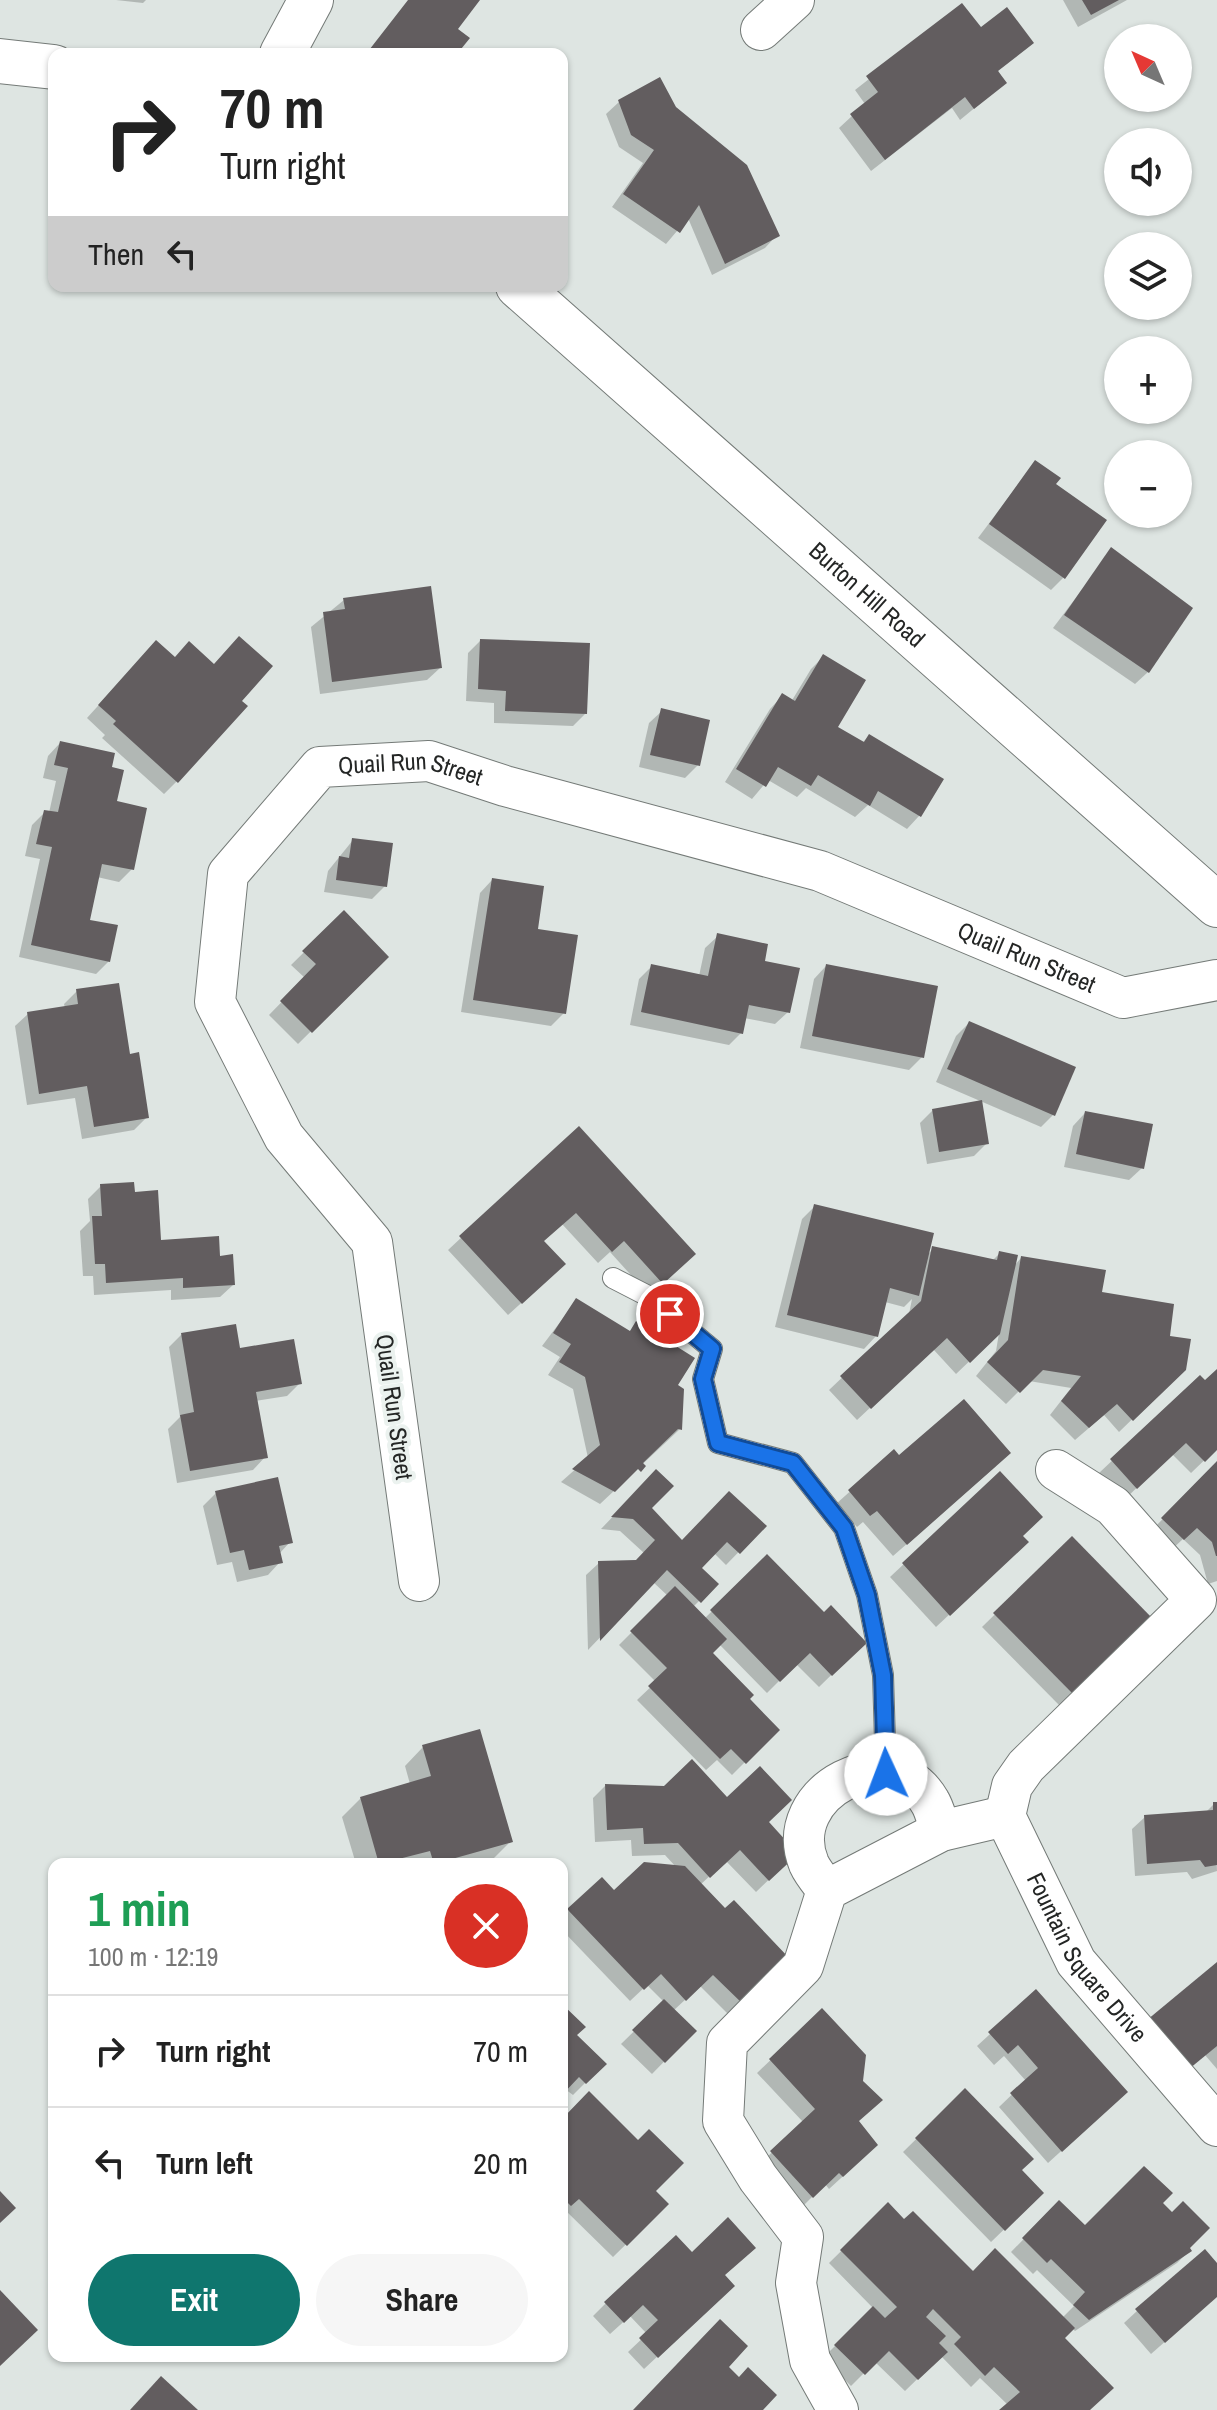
<!DOCTYPE html>
<meta charset="utf-8">
<style>
body{margin:0;font-family:"Archivo Narrow",sans-serif;background:#f6f6f6;color:#222;height:100vh;display:flex;flex-direction:column;font-size:30px;white-space:nowrap}
*{box-sizing:border-box;margin:0}
p{font-size:26px;color:#767676}
.icon{flex:none;width:44px;height:44px;fill:none;stroke:currentColor;stroke-width:2;stroke-linecap:round;stroke-linejoin:round}
.map{position:relative;flex:1;overflow:hidden}
.details{position:absolute;left:48px;top:1858px;width:520px;height:504px;display:flex;flex-direction:column;background:#fff;border-radius:16px;box-shadow:0 2px 6px #0004}
.details>*{flex:none}
.guide{position:absolute;left:48px;top:48px;width:520px;height:244px;border-radius:16px;box-shadow:0 2px 6px #0004;background:#fff;color:#222;overflow:hidden}
.needle{width:52px;rotate:316deg}
.controls{position:absolute;left:1104px;top:24px;display:grid;gap:16px}
.controls a{display:grid;place-items:center;width:88px;height:88px;border-radius:50%;background:#fff;box-shadow:0 2px 6px #0004;font-size:40px}
.pin{position:absolute;display:grid;place-items:center;width:68px;height:68px;color:#fff;margin:-34px;border:4px solid #fff;border-radius:50%;box-shadow:0 2px 8px #0007}
.me{position:absolute;width:88px;margin:-44px;rotate:358deg;stroke-linejoin:round;filter:drop-shadow(0 0 6px #0008)}
.turn{display:flex;align-items:center;gap:28px;height:168px;padding:0 40px;font-size:36px}
.turn .icon{width:104px;height:104px;stroke-width:2.5}
.turn b{display:block;font-size:56px;line-height:68px}
.then{display:flex;align-items:center;height:76px;padding:0 40px;background:#0003;gap:16px;font-size:30px}
.round{display:grid;place-items:center;flex:none;width:84px;height:84px;border-radius:42px;background:#f6f6f6}
.headline{display:flex;align-items:center;justify-content:space-between;height:136px;padding:0 40px}
h1{font-size:48px;font-weight:700;line-height:60px;color:#1e9e55}
.cta{display:flex;gap:16px;margin-top:auto;padding:16px 40px}
.cta a{flex:1;height:92px;border-radius:48px;background:#0f766e;color:#fff;font-size:32px;font-weight:700;line-height:92px;text-align:center}
.cta a+a{background:#f6f6f6;color:#222}
ul{padding:0;list-style:none}
li{display:flex;align-items:center;gap:24px;height:112px;padding:0 40px;border-top:2px solid #e0e0e0}
li div{flex:1}
li b{display:block;font-size:30px}
li em{font-style:normal}
.map>svg:first-child{display:block}
.shadow{fill:#0003}
.building{fill:#625d5f}
.lines{fill:none;stroke-linecap:round;stroke-linejoin:round}
.service-casing{stroke:#747a77;stroke-width:22}
.minor-casing{stroke:#747a77;stroke-width:42}
.tertiary-casing{stroke:#747a77;stroke-width:46}
.service{stroke:#fff;stroke-width:20}
.minor{stroke:#fff;stroke-width:40}
.tertiary{stroke:#fff;stroke-width:44}
.route-casing{stroke:#114b97;stroke-width:20}
.route{stroke:#1a73e8;stroke-width:14}
.labels{text-anchor:middle;stroke-width:8;stroke-linejoin:round;paint-order:stroke}
.street-label{font-size:24px;fill:#242625;stroke:#ebf2ef}
</style>
<div class="map">
<svg width="1217" height="2410" viewBox="0 0 1217 2410">
<rect width="100%" height="100%" fill="#dee5e2"/>
<!-- shadow -->
<g class="shadow">
<polygon points="116,0 146,0 143,3"/>
<polygon points="1063,0 1127,0 1078,27"/>
<polygon points="962,6 1005,83 960,120 952,108 871,171 839,128 865,104 855,90"/>
<polygon points="619,102 675,108 777,235 765,248 712,275 688,218 666,244 612,207 643,163 619,147 606,114"/>
<polygon points="1035,462 1053,485 1063,578 1051,590 978,538"/>
<polygon points="1112,550 1148,672 1135,684 1053,628"/>
<polygon points="344,600 440,668 427,680 320,694 311,627"/>
<polygon points="480,641 585,714 573,726 494,723 494,703 466,701 468,653"/>
<polygon points="144,655 177,781 164,794 102,738 105,735 87,718"/>
<polygon points="823,657 835,727 862,743 869,736 942,780 919,816 907,829 868,805 855,817 806,788 797,797 768,780 752,799 725,782 770,709 782,696 791,702 811,669"/>
<polygon points="662,711 698,765 685,778 639,767 649,723"/>
<polygon points="60,743 109,769 132,869 119,882 97,877 88,921 109,961 96,974 19,957 40,859 25,856 32,825 45,812 49,813 56,781 43,778 48,756"/>
<polygon points="353,840 385,886 372,899 324,892 328,871"/>
<polygon points="492,880 536,931 564,1013 551,1026 461,1012 480,893"/>
<polygon points="344,913 386,957 298,1044 269,1015 305,978 291,965"/>
<polygon points="718,936 762,962 788,1012 775,1024 744,1018 741,1033 729,1045 630,1025 639,979 652,966 699,976 705,948"/>
<polygon points="826,966 922,1057 909,1070 800,1048 814,979"/>
<polygon points="77,991 128,1056 147,1117 134,1130 82,1139 75,1098 27,1105 15,1026 28,1014 65,1008 64,1004"/>
<polygon points="969,1023 1053,1115 1041,1127 936,1082 956,1036"/>
<polygon points="933,1110 987,1143 974,1156 927,1164 920,1123"/>
<polygon points="1085,1113 1142,1168 1129,1180 1064,1167 1073,1126"/>
<polygon points="579,1128 681,1266 649,1295 610,1252 598,1263 562,1224 542,1242 550,1277 508,1315 448,1250"/>
<polygon points="101,1186 133,1194 159,1242 218,1258 233,1285 220,1297 171,1300 171,1290 94,1295 93,1276 83,1276 80,1231 90,1221 88,1199"/>
<polygon points="815,1206 926,1256 933,1249 992,1261 1000,1253 1013,1267 1021,1258 1099,1294 1167,1337 1184,1369 1119,1432 1104,1415 1075,1440 1050,1415 1071,1388 1029,1381 1006,1404 976,1376 996,1351 999,1333 956,1374 933,1349 857,1420 829,1390 909,1314 912,1299 904,1307 885,1302 876,1336 864,1349 775,1327 802,1219"/>
<polygon points="576,1301 628,1333 637,1324 675,1386 680,1429 600,1504 561,1482 588,1458 573,1389 548,1375 560,1357 542,1346"/>
<polygon points="181,1335 239,1351 300,1383 287,1396 255,1401 265,1457 253,1470 177,1483 168,1429 180,1417 169,1347"/>
<polygon points="1217,1371 1217,1448 1191,1473 1172,1454 1124,1500 1099,1473 1200,1378 1204,1383"/>
<polygon points="894,1452 899,1458 996,1466 893,1556 863,1522 857,1527 836,1504"/>
<polygon points="1217,1464 1217,1581 1208,1584 1200,1555 1183,1539 1170,1551 1150,1532"/>
<polygon points="1000,1474 1020,1536 1013,1555 936,1627 890,1577"/>
<polygon points="644,1484 650,1508 682,1543 764,1526 726,1565 714,1553 699,1568 716,1584 693,1607 704,1619 767,1557 824,1615 864,1643 819,1687 796,1664 767,1693 719,1644 710,1653 777,1730 732,1775 717,1760 706,1770 637,1700 656,1682 619,1645 668,1596 653,1582 588,1650 586,1575 599,1563 636,1562 644,1553 620,1531 601,1529"/>
<polygon points="216,1493 290,1542 279,1554 280,1562 268,1575 237,1582 232,1562 217,1565 203,1506"/>
<polygon points="1072,1539 1151,1619 1061,1707 982,1627"/>
<polygon points="423,1747 511,1841 492,1860 478,1864 356,1864 342,1817 361,1798 410,1784 405,1766"/>
<polygon points="605,1786 727,1800 766,1823 783,1866 756,1892 726,1861 700,1885 725,1911 788,1959 731,2017 700,1986 673,2011 694,2031 652,2074 621,2044 664,2002 647,1985 630,2001 562,1930 562,1917 602,1880 614,1893 676,1867 665,1855 632,1856 631,1840 595,1842 593,1798"/>
<polygon points="1214,1804 1217,1871 1192,1879 1187,1872 1135,1876 1132,1829 1145,1817 1206,1812"/>
<polygon points="1217,1965 1217,2069 1205,2055"/>
<polygon points="1036,1992 1113,2104 1048,2163 999,2107 1026,2081 1004,2056 994,2065 977,2046"/>
<polygon points="562,2007 574,2035 604,2064 573,2095 565,2089 562,2092"/>
<polygon points="822,2011 857,2122 863,2158 829,2189 825,2184 800,2209 759,2165 803,2122 757,2073"/>
<polygon points="965,2091 1020,2170 1042,2193 991,2242 903,2152"/>
<polygon points="562,2121 667,2204 613,2257 565,2210 562,2213"/>
<polygon points="1059,2203 1085,2228 1161,2204 1189,2251 1177,2263 1075,2331 1072,2328 1062,2338 1088,2410 1002,2410 1008,2405 980,2378 971,2387 941,2356 905,2391 875,2362 851,2386 823,2358 873,2308 829,2263 888,2205 904,2222 973,2274 1062,2318 1074,2306 1037,2270 1033,2274 1011,2252"/>
<polygon points="692,2254 723,2276 720,2298 644,2369 628,2352 647,2334 630,2316 610,2334 593,2316 606,2303"/>
<polygon points="1217,2266 1217,2296 1151,2354 1124,2323 1137,2311"/>
</g>
<!-- building -->
<g class="building">
<polygon points="408,0 480,0 458,29 470,38 457,54 366,54"/>
<polygon points="1082,0 1119,0 1091,15"/>
<polygon points="962,3 981,27 1007,7 1034,43 998,71 1007,83 974,109 965,97 885,160 850,114 878,92 866,76"/>
<polygon points="660,77 676,107 747,165 780,236 725,264 699,205 680,233 623,194 654,150 631,135 618,100"/>
<polygon points="1035,460 1061,478 1056,484 1107,520 1065,579 989,524"/>
<polygon points="1111,547 1193,608 1149,673 1064,615"/>
<polygon points="431,586 442,668 332,682 323,612 345,609 343,598"/>
<polygon points="239,636 273,666 242,701 248,706 178,783 113,724 116,721 98,705 156,640 175,657 189,641 214,664"/>
<polygon points="480,639 590,643 587,714 505,711 506,691 478,689"/>
<polygon points="823,654 866,680 838,727 864,742 869,734 944,779 921,817 878,791 870,806 818,775 811,786 778,767 766,787 736,769 782,693 795,701"/>
<polygon points="661,708 710,720 700,766 650,755"/>
<polygon points="60,741 115,753 112,767 124,770 117,801 147,808 134,870 102,864 90,920 118,925 110,962 31,945 52,847 36,844 44,810 58,812 68,768 54,765"/>
<polygon points="352,838 393,843 387,887 336,880 339,856 349,858"/>
<polygon points="492,878 544,886 538,929 578,935 566,1014 473,1000"/>
<polygon points="344,910 389,957 312,1033 280,1001 316,964 302,951"/>
<polygon points="717,933 768,944 765,961 800,968 790,1013 749,1005 743,1034 641,1012 651,964 708,976"/>
<polygon points="826,964 938,986 924,1058 812,1036"/>
<polygon points="119,983 130,1054 139,1052 149,1118 94,1127 87,1086 39,1094 27,1012 78,1004 76,989"/>
<polygon points="969,1021 1076,1067 1055,1116 947,1069"/>
<polygon points="982,1100 989,1144 939,1152 932,1109"/>
<polygon points="1085,1111 1153,1124 1144,1169 1076,1154"/>
<polygon points="579,1126 696,1254 663,1284 624,1241 612,1252 576,1213 544,1241 566,1264 522,1304 459,1236"/>
<polygon points="134,1182 135,1192 158,1190 161,1240 219,1236 220,1256 233,1254 235,1285 183,1288 183,1278 106,1283 105,1264 95,1264 92,1216 102,1216 100,1184"/>
<polygon points="814,1204 934,1233 919,1296 890,1288 878,1337 787,1315"/>
<polygon points="932,1246 997,1260 999,1251 1018,1255 1000,1334 970,1363 947,1338 871,1409 840,1376 921,1301"/>
<polygon points="1021,1256 1106,1270 1102,1292 1174,1304 1170,1336 1191,1339 1186,1370 1133,1421 1117,1404 1089,1428 1061,1401 1081,1376 1043,1370 1020,1393 987,1362 1008,1340"/>
<polygon points="576,1298 630,1331 636,1321 695,1358 678,1385 684,1389 682,1430 678,1429 643,1463 646,1466 641,1472 638,1469 615,1492 572,1469 600,1445 585,1377 559,1362 571,1344 553,1333"/>
<polygon points="236,1324 240,1348 294,1339 302,1384 256,1392 268,1458 190,1471 180,1415 194,1412 181,1333"/>
<polygon points="1217,1369 1217,1450 1205,1462 1186,1443 1137,1489 1110,1459 1200,1375 1205,1380"/>
<polygon points="964,1399 1011,1453 907,1545 877,1511 870,1516 848,1490 894,1449 899,1455"/>
<polygon points="1217,1461 1217,1556 1216,1556 1212,1542 1197,1528 1184,1540 1161,1518"/>
<polygon points="656,1469 674,1486 652,1508 682,1540 729,1491 767,1526 740,1554 727,1542 702,1568 719,1584 701,1603 667,1570 600,1641 598,1561 636,1560 655,1540 633,1519 611,1517"/>
<polygon points="1000,1471 1043,1517 1023,1536 1029,1542 950,1616 902,1563"/>
<polygon points="278,1477 293,1543 279,1546 283,1563 249,1570 244,1550 230,1553 215,1491"/>
<polygon points="1072,1536 1153,1619 1075,1696 993,1613"/>
<polygon points="767,1554 824,1612 831,1605 867,1643 832,1676 810,1653 780,1682 710,1610"/>
<polygon points="675,1586 727,1639 713,1653 754,1695 750,1699 780,1730 746,1764 731,1749 720,1759 648,1686 667,1668 630,1631"/>
<polygon points="480,1729 513,1842 434,1864 430,1851 379,1864 360,1797 431,1776 422,1745"/>
<polygon points="692,1759 727,1797 760,1766 792,1800 769,1822 798,1854 769,1881 740,1850 710,1878 678,1843 644,1844 643,1828 607,1830 605,1784 664,1786"/>
<polygon points="1213,1802 1217,1802 1217,1865 1205,1867 1200,1860 1147,1864 1144,1815 1213,1810"/>
<polygon points="644,1862 685,1866 725,1908 734,1900 790,1959 745,2006 713,1975 686,2001 661,1974 644,1990 567,1909 602,1877 614,1890"/>
<polygon points="1217,1962 1217,2046 1189,2069 1147,2020"/>
<polygon points="1036,1989 1128,2092 1062,2152 1010,2093 1038,2068 1018,2045 1008,2054 988,2032"/>
<polygon points="664,1999 697,2031 665,2063 632,2030"/>
<polygon points="562,2004 586,2027 577,2035 607,2064 586,2084 579,2077 562,2095"/>
<polygon points="822,2008 866,2055 863,2081 883,2100 859,2121 878,2145 843,2177 839,2173 813,2198 770,2151 815,2109 769,2059"/>
<polygon points="965,2088 1034,2159 1022,2170 1044,2193 1005,2231 915,2138"/>
<polygon points="589,2091 638,2140 649,2129 684,2163 656,2191 669,2204 627,2246 579,2199 571,2206 562,2197 562,2119"/>
<polygon points="1144,2166 1173,2193 1163,2203 1172,2212 1183,2201 1210,2228 1190,2248 1192,2251 1089,2320 1073,2305 1085,2292 1051,2259 1047,2263 1022,2238 1059,2200 1085,2225"/>
<polygon points="0,2191 16,2208 0,2223"/>
<polygon points="888,2202 904,2219 913,2211 973,2271 995,2248 1075,2328 1065,2338 1114,2388 1090,2410 999,2410 1020,2392 994,2367 985,2376 954,2344 961,2337 933,2309 926,2317 946,2336 939,2343 948,2352 918,2380 889,2351 865,2375 834,2345 873,2306 885,2318 897,2307 840,2250"/>
<polygon points="728,2217 756,2248 725,2275 735,2286 658,2358 639,2338 658,2320 643,2305 624,2323 604,2302 676,2235 692,2252"/>
<polygon points="1205,2249 1217,2263 1217,2297 1165,2343 1135,2309"/>
<polygon points="0,2290 38,2330 0,2366"/>
<polygon points="720,2319 748,2346 729,2367 739,2377 748,2367 777,2395 763,2410 633,2410"/>
<polygon points="161,2376 198,2410 130,2410"/>
</g>
<g class="lines">
<!-- service casing -->
<g class="service-casing">
<polyline id="service" points="613,1278 648,1296 712,1349 703,1379 718,1443 793,1463 844,1528 867,1595 883,1675 886,1774"/>
</g>
<!-- minor casing -->
<g class="minor-casing">
<g id="minor">
<polyline points="761,30 794,0"/>
<path id="s1" d="M1056 1470 1113 1506 1196 1600 1026 1766 1012 1786 1005 1816 1076 1962 1217 2126"/>
<path id="s2" d="M419 1581 372 1242 284 1137 215 1002 228 874 320 767 429 761 505 786 820 871 1123 998 1217 980"/>
<path d="M827 1890C821 1882 813 1873 809 1864 779 1792 891 1734 930 1802 935 1810 937 1822 941 1831"/>
<polyline points="838,2410 810,2360 796,2283 803,2237 758,2178 723,2121 727,2043 803,1966 827,1890 941,1831 1005,1816"/>
</g>
</g>
<!-- tertiary casing -->
<g class="tertiary-casing">
<g id="tertiary">
<polyline points="282,54 311,0"/>
<polyline points="0,61 54,67"/>
<path id="s3" d="M518 286 1217 905"/>
</g>
</g>
<!-- service -->
<use href="#service" class="service"/>
<!-- minor -->
<use href="#minor" class="minor"/>
<!-- tertiary -->
<use href="#tertiary" class="tertiary"/>
</g>
<g class="lines">
<!-- route casing -->
<g class="route-casing">
<polyline id="route" points="670,1314 712,1349 703,1379 718,1443 793,1463 844,1528 867,1595 883,1675 886,1774"/>
</g>
<!-- route -->
<use href="#route" class="route"/>
</g>
<g class="labels">
<!-- street labels -->
<g class="street-label">
<text dy="8" stroke="none"><textPath href="#s3" startOffset="466">Burton Hill Road</textPath></text>
<text dy="8" stroke="none"><textPath href="#s2" startOffset="992">Quail Run Street</textPath></text>
<text dy="8" stroke="none"><textPath href="#s2" startOffset="1640">Quail Run Street</textPath></text>
<text transform="translate(394 1407) rotate(82)" y="8">Quail Run Street</text>
<text dy="8" stroke="none"><textPath href="#s1" startOffset="650">Fountain Square Drive</textPath></text>
</g>
</g>
</svg>
<div class="controls">
<a><svg class="needle" viewBox="-14 -14 28 28"><path d="M0-13l5 13h-10z" fill="#e53935"/><path d="M0 13l5-13h-10z" fill="#767676"/></svg></a>
<a><svg class="icon" aria-label="sound" viewBox="0 0 24 24"><path d="M4 9h4l5-4v14l-5-4H4zM17 9q2 3 0 6"/></svg></a>
<a><svg class="icon" aria-label="layers" viewBox="0 0 24 24"><path d="M12 4l9 5-9 5-9-5zM3 14l9 5 9-5"/></svg></a>
<a>+</a>
<a>−</a>
</div>
<div class="pin" style="left:670px;top:1314px;background:#d93025"><svg class="icon" aria-label="arrive" viewBox="0 0 24 24"><path d="M6 21V4h12l-3 4 3 4H6"/></svg></div>
<svg class="me" style="left:886px;top:1774px" viewBox="-20 -20 40 40"><circle r="19" fill="#fff"/><path d="M0-13L10 11 0 6-10 11z" fill="#1a73e8"/></svg>
<div class="guide">
<div class="turn"><svg class="icon" aria-label="right" viewBox="0 0 24 24"><path d="M7 20v-9h11M14 6l5 5-5 5"/></svg><div><b>70 m</b>Turn right</div></div>
<div class="then">Then<svg class="icon" aria-label="left" viewBox="0 0 24 24"><path d="M17 20v-9H6M10 6l-5 5 5 5"/></svg></div>
</div>
<section class="details">
<div class="headline"><div><h1>1 min</h1><p>100 m · 12:19</p></div><a class="round" style="background:#d93025;color:#fff"><svg class="icon" aria-label="close" viewBox="0 0 24 24"><path d="M6 6l12 12M18 6L6 18"/></svg></a></div>
<ul>
<li><svg class="icon" aria-label="right" viewBox="0 0 24 24"><path d="M7 20v-9h11M14 6l5 5-5 5"/></svg><div><b>Turn right</b></div><em>70 m</em></li>
<li><svg class="icon" aria-label="left" viewBox="0 0 24 24"><path d="M17 20v-9H6M10 6l-5 5 5 5"/></svg><div><b>Turn left</b></div><em>20 m</em></li>
</ul>
<div class="cta"><a>Exit</a><a>Share</a></div>
</section>
</div>
